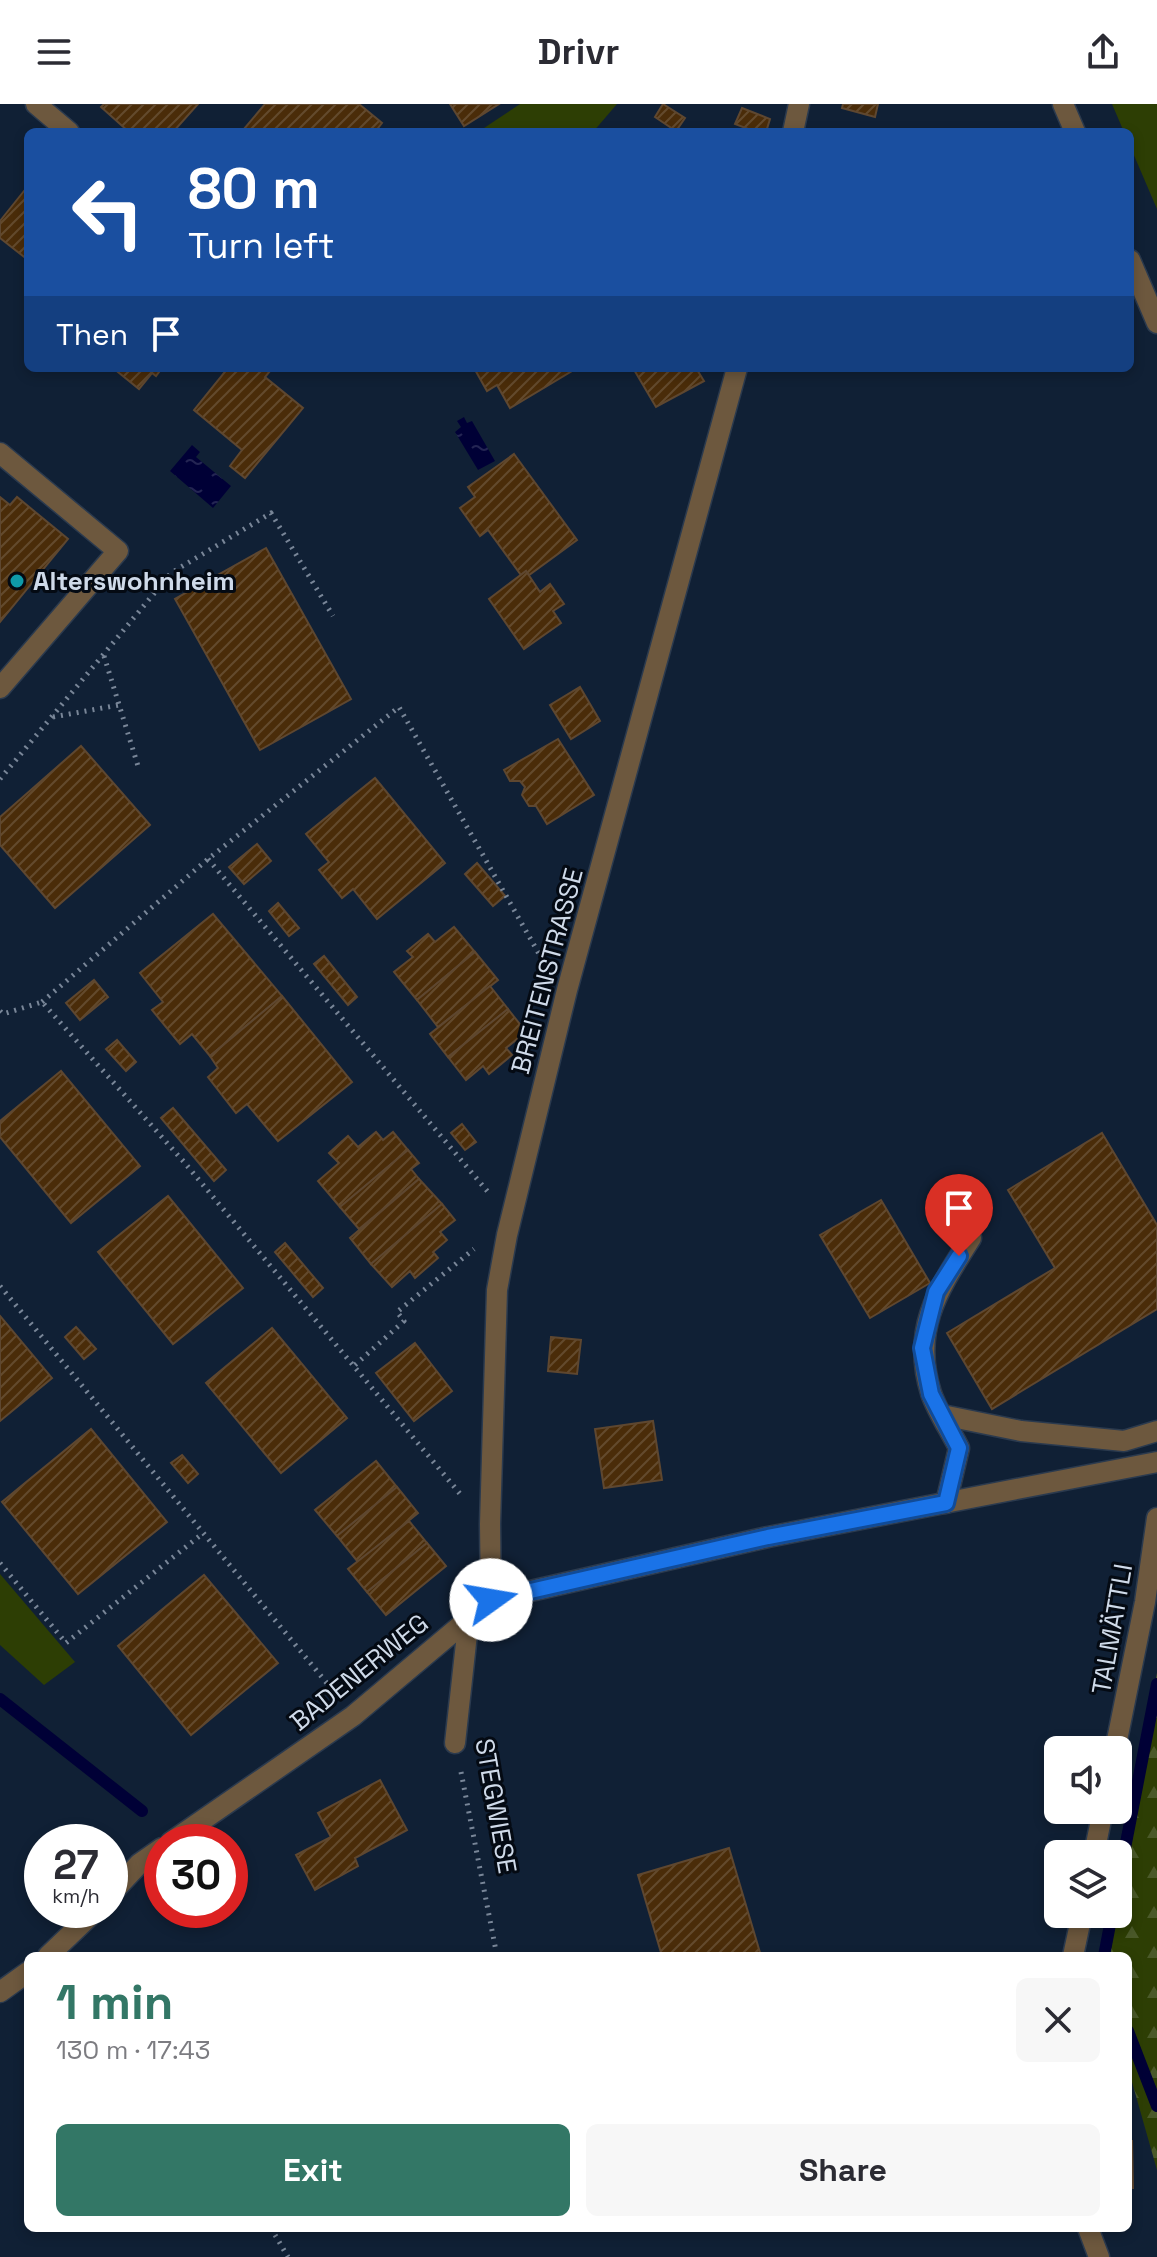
<!DOCTYPE html>
<meta charset="utf-8">
<style>
body{margin:0;font-family:"Space Grotesk",sans-serif;background:#f7f7f7;color:#2b2b33;height:100vh;display:flex;flex-direction:column;font-size:30px;white-space:nowrap}
*{box-sizing:border-box;margin:0}
p{font-size:26px;color:#7c7c81}
.icon{flex:none;width:44px;height:44px;fill:none;stroke:currentColor;stroke-width:2;stroke-linecap:round;stroke-linejoin:round}
.map{position:relative;flex:1;overflow:hidden}
.details{position:absolute;left:24px;top:1848px;width:1108px;height:280px;display:flex;flex-direction:column;background:#fff;border-radius:12px;box-shadow:0 4px 12px #0003}
.details>*{flex:none}
.hud{position:absolute;left:24px;top:24px;width:1110px;height:244px;border-radius:12px;box-shadow:0 4px 12px #0003;background:#1a4fa0;color:#fff;overflow:hidden}
.controls{position:absolute;left:1044px;top:1632px;display:grid;gap:16px}
.controls a{display:grid;place-items:center;width:88px;height:88px;border-radius:12px;background:#fff;box-shadow:0 4px 12px #0003;font-size:40px}
.speed{position:absolute;left:24px;top:1720px;display:flex;gap:16px;font-size:40px;font-weight:700;text-align:center}
.speed>*{display:grid;place-content:center;width:104px;height:104px;border-radius:50%;background:#fff;box-shadow:0 4px 12px #0003;line-height:1}
.speed small{font-size:20px;font-weight:400}
.speed .limit{border:12px solid #d22;background:#fff;color:#111}
.pin{position:absolute;display:grid;place-items:center;width:68px;height:68px;color:#fff;margin:-82px -34px;border-radius:50% 50% 50% 0;rotate:-45deg;box-shadow:0 0 8px #0007}
.pin .icon{rotate:45deg}
.me{position:absolute;width:88px;margin:-44px;rotate:77deg;stroke-linejoin:round;filter:drop-shadow(0 0 6px #0008)}
.turn{display:flex;align-items:center;gap:28px;height:168px;padding:0 32px;font-size:36px}
.turn .icon{width:104px;height:104px;stroke-width:2.5}
.turn b{display:block;font-size:56px;line-height:68px}
.then{display:flex;align-items:center;height:76px;padding:0 32px;background:#0003;gap:16px;font-size:30px}
.round{display:grid;place-items:center;flex:none;width:84px;height:84px;border-radius:12px;background:#f7f7f7}
.headline{display:flex;align-items:center;justify-content:space-between;height:136px;padding:0 32px}
h1{font-size:48px;font-weight:700;line-height:60px;color:#376}
.primary-button{display:flex;gap:16px;margin-top:auto;padding:16px 32px}
.primary-button a{flex:1;height:92px;border-radius:12px;background:#376;color:#fff;font-size:32px;font-weight:700;line-height:92px;text-align:center}
.primary-button a+a{background:#f7f7f7;color:#2b2b33}
header{display:flex;justify-content:space-between;align-items:center;height:104px;padding:0 32px;background:#fff;font-size:36px;font-weight:700}
.map>svg:first-child{display:block}
.forest{fill:url(#forest-firs)}
.park{fill:#2d3e04}
.water{fill:url(#water-ripples)}
.lines{fill:none;stroke-linecap:round;stroke-linejoin:round}
.stream{stroke:#000036;stroke-width:12}
.building{fill:url(#building-hatch);stroke:#5e4730;stroke-width:2}
.service-casing{stroke:#2b3a4e;stroke-width:23}
.minor-casing{stroke:#2b3a4e;stroke-width:23}
.path{stroke:#798698;stroke-width:5;stroke-dasharray:2 6;stroke-linecap:butt}
.service{stroke:#6d583e;stroke-width:20}
.minor{stroke:#6d583e;stroke-width:20}
.route-casing{stroke:#114b97;stroke-width:20}
.route{stroke:#1a73e8;stroke-width:14}
.culture-dot{fill:#0f9aa8;stroke:#040a13;stroke-width:3}
.labels{text-anchor:middle;stroke-width:6;stroke-linejoin:round;paint-order:stroke}
.poi-label{font-size:26px;font-weight:bold;fill:#cfdae9;stroke:#040a13;text-anchor:start}
.street-label{font-size:26px;fill:#cfdae9;stroke:#040a13}
</style>
<header><svg class="icon" aria-label="menu" viewBox="0 0 24 24"><path d="M4 6h16M4 12h16M4 18h16"/></svg>Drivr<svg class="icon" aria-label="share" viewBox="0 0 24 24"><path d="M12 15V3M7 8l5-5 5 5M5 13v7h14v-7"/></svg></header>
<div class="map">
<svg width="1157" height="2153" viewBox="0 0 1157 2153">
<defs>
<pattern id="forest-firs" width="22" height="20" patternUnits="userSpaceOnUse" patternTransform="scale(2)"><rect width="22" height="20" fill="#2d3e04"/><path d="M5 1l3.5 6h-7zM16 11l3.5 6h-7z" fill="#4a5929"/></pattern>
<pattern id="water-ripples" width="26" height="14" patternUnits="userSpaceOnUse" patternTransform="scale(2)"><rect width="26" height="14" fill="#000036"/><path d="M2 4q2-2 4 0t4 0M15 11q2-2 4 0t4 0" fill="none" stroke="#242553"/></pattern>
<pattern id="building-hatch" width="6" height="6" patternUnits="userSpaceOnUse" patternTransform="scale(2)"><rect width="6" height="6" fill="#4a2c09"/><path d="M-1 1l2-2M0 6l6-6M5 7l2-2" fill="none" stroke="#634a2d"/></pattern>
</defs>
<rect width="100%" height="100%" fill="#102035"/>
<!-- forest -->
<polygon class="forest" points="1157,1569 1157,2066 1128,1964 1128,1852 1100,1852 1109,1810 1118,1810 1118,1764"/>
<!-- park -->
<g class="park">
<polygon points="520,0 617,0 593,28 478,28"/>
<polygon points="1112,0 1157,0 1157,105 1130,42 1130,28 1124,28"/>
<polygon points="0,1470 75,1558 44,1581 0,1541"/>
</g>
<!-- water -->
<g class="water">
<polygon points="464,313 467,319 472,317 495,357 478,366 455,328 461,323 457,317"/>
<polygon points="192,341 200,348 196,353 231,382 213,404 170,367"/>
</g>
<g class="lines">
<!-- stream -->
<g class="stream">
<polyline points="0,1595 142,1707"/>
<polyline points="1118,1780 1157,1580"/>
<polyline points="1104,1852 1112,1810"/>
<polyline points="1128,1927 1157,2002"/>
</g>
</g>
<!-- building -->
<g class="building">
<polygon points="104,0 198,0 173,28 129,28 101,3"/>
<polygon points="265,0 359,0 382,19 375,28 247,28 244,25"/>
<polygon points="450,0 499,0 464,22"/>
<polygon points="663,0 685,14 676,27 655,13"/>
<polygon points="843,0 878,0 875,13 842,4"/>
<polygon points="742,4 770,15 766,28 756,28 735,20"/>
<polygon points="28,82 28,156 0,134 0,117"/>
<polygon points="113,264 162,264 156,272 152,269 139,285"/>
<polygon points="228,264 267,264 270,267 265,273 303,304 245,374 230,362 242,346 194,306"/>
<polygon points="474,264 577,264 510,304 497,281 487,287"/>
<polygon points="633,264 696,264 704,277 656,303"/>
<polygon points="514,350 577,436 529,471 526,467 521,471 488,426 480,432 460,404 475,393 468,383"/>
<polygon points="0,393 10,401 17,393 68,435 0,518"/>
<polygon points="266,444 351,595 260,646 175,495"/>
<polygon points="526,467 540,488 550,480 564,500 553,507 561,519 524,545 489,495"/>
<polygon points="580,583 600,617 571,635 550,601"/>
<polygon points="558,635 594,691 547,720 536,702 529,702 522,691 525,683 520,677 510,677 504,666"/>
<polygon points="81,642 150,721 55,804 0,741 0,713"/>
<polygon points="375,674 445,759 377,815 353,785 342,794 319,766 329,758 306,730"/>
<polygon points="257,740 271,757 244,780 229,763"/>
<polygon points="477,759 505,792 493,802 465,770"/>
<polygon points="278,799 299,824 289,832 269,807"/>
<polygon points="213,810 282,892 210,952 192,930 180,940 152,906 163,898 140,869"/>
<polygon points="454,823 475,848 417,896 394,868 413,853 407,847 428,830 435,838"/>
<polygon points="475,848 498,876 438,923 417,896"/>
<polygon points="324,852 357,893 348,901 314,860"/>
<polygon points="94,876 108,893 80,916 66,899"/>
<polygon points="490,882 508,905 448,953 430,930"/>
<polygon points="282,892 352,978 278,1037 247,1000 236,1009 208,973 218,964 210,952"/>
<polygon points="508,905 526,928 506,944 512,951 489,970 483,962 466,976 448,953"/>
<polygon points="117,936 136,958 126,967 106,945"/>
<polygon points="61,967 140,1062 71,1119 0,1033 0,1017"/>
<polygon points="173,1004 226,1066 214,1077 161,1014"/>
<polygon points="462,1020 476,1038 465,1046 451,1029"/>
<polygon points="376,1028 383,1036 393,1028 408,1046 340,1103 318,1077 339,1059 329,1049 348,1032 358,1043"/>
<polygon points="1102,1029 1157,1121 1157,1205 992,1305 947,1229 1055,1164 1008,1086"/>
<polygon points="408,1046 419,1059 411,1065 419,1075 359,1125 340,1103"/>
<polygon points="419,1075 442,1100 371,1160 350,1134"/>
<polygon points="168,1092 243,1184 173,1240 98,1148"/>
<polygon points="881,1096 930,1179 870,1214 820,1131"/>
<polygon points="442,1100 455,1116 440,1128 447,1136 433,1148 438,1154 415,1174 410,1167 392,1183 371,1160"/>
<polygon points="285,1139 323,1184 313,1193 275,1148"/>
<polygon points="0,1212 52,1274 0,1317"/>
<polygon points="76,1223 96,1245 84,1255 65,1233"/>
<polygon points="272,1224 347,1314 281,1369 206,1279"/>
<polygon points="551,1233 581,1236 577,1270 548,1267"/>
<polygon points="415,1239 452,1287 414,1317 376,1269"/>
<polygon points="653,1317 662,1376 604,1384 595,1325"/>
<polygon points="91,1325 167,1418 78,1490 2,1398"/>
<polygon points="182,1351 198,1370 188,1379 171,1359"/>
<polygon points="376,1357 397,1383 337,1432 315,1406"/>
<polygon points="397,1383 418,1409 358,1458 337,1432"/>
<polygon points="409,1417 427,1439 367,1488 348,1465"/>
<polygon points="427,1439 446,1462 386,1511 367,1488"/>
<polygon points="204,1471 278,1559 191,1631 118,1542"/>
<polygon points="380,1676 407,1726 355,1754 358,1762 315,1786 296,1751 331,1733 318,1709"/>
<polygon points="729,1744 761,1852 662,1852 638,1771"/>
<polygon points="1128,2037 1132,2037 1133,2084 1128,2084"/>
</g>
<g class="lines">
<!-- service casing -->
<g class="service-casing">
<g id="service">
<polyline points="1063,0 1075,28"/>
<polyline points="1130,156 1157,219"/>
<polyline points="942,1311 1021,1327 1124,1337 1157,1327"/>
<path d="M946 1399 959 1344C950 1326 937 1307 931 1289 911 1225 938 1186 971 1134"/>
</g>
</g>
<!-- minor casing -->
<g class="minor-casing">
<g id="minor">
<polyline points="36,0 69,28"/>
<polyline points="793,28 799,0"/>
<polyline points="0,349 118,447 0,584"/>
<polyline points="491,1496 490,1420 497,1186 507,1131 567,886 737,264"/>
<polyline points="455,1639 469,1512"/>
<polyline points="1115,1646 1145,1498 1157,1414"/>
<polyline points="171,1738 353,1612 491,1496 768,1433 1157,1358"/>
<polyline points="1094,1750 1103,1706"/>
<polyline points="110,1791 139,1760 162,1744"/>
<polyline points="48,1852 96,1806"/>
<polyline points="1073,1852 1082,1810"/>
<polyline points="0,1888 28,1868"/>
<polyline points="1088,2124 1099,2153"/>
</g>
</g>
<!-- path -->
<g class="path">
<polyline points="104,552 138,662"/>
<polyline points="53,613 119,601"/>
<polyline points="0,675 171,469 271,409 333,512"/>
<polyline points="208,755 488,1088"/>
<polyline points="42,898 208,755 399,603 543,857"/>
<polyline points="0,907 3,910 42,898 184,1058 461,1391"/>
<polyline points="0,1182 335,1589"/>
<polyline points="355,1261 404,1217 397,1208 474,1145"/>
<polyline points="0,1459 66,1539 202,1430"/>
<polyline points="461,1668 497,1852"/>
<polyline points="271,2124 288,2153"/>
</g>
<!-- service -->
<use href="#service" class="service"/>
<!-- minor -->
<use href="#minor" class="minor"/>
</g>
<g class="lines">
<!-- route casing -->
<g class="route-casing">
<polyline id="route" points="491,1496 768,1433 946,1399 959,1344 931,1290 922,1244 936,1188 959,1152"/>
</g>
<!-- route -->
<use href="#route" class="route"/>
</g>
<!-- markers -->
<circle class="culture-dot" cx="17" cy="477" r="8"/>
<g class="labels">
<!-- poi labels -->
<g class="poi-label">
<text x="33" y="486">Alterswohnheim</text>
</g>
<!-- street labels -->
<g class="street-label">
<text transform="translate(547 867) rotate(-75)" y="9">BREITENSTRASSE</text>
<text transform="translate(1112 1525) rotate(-80)" y="9">TALMÄTTLI</text>
<text transform="translate(359 1568) rotate(-39)" y="9">BADENERWEG</text>
<text transform="translate(496 1702) rotate(80)" y="9">STEGWIESE</text>
</g>
</g>
</svg>
<div class="controls">
<a><svg class="icon" aria-label="sound" viewBox="0 0 24 24"><path d="M4 9h4l5-4v14l-5-4H4zM17 9q2 3 0 6"/></svg></a>
<a><svg class="icon" aria-label="layers" viewBox="0 0 24 24"><path d="M12 4l9 5-9 5-9-5zM3 14l9 5 9-5"/></svg></a>
</div>
<div class="speed"><div>27<small>km/h</small></div><div class="limit">30</div></div>
<div class="pin" style="left:959px;top:1152px;background:#d93025"><svg class="icon" aria-label="arrive" viewBox="0 0 24 24"><path d="M6 21V4h12l-3 4 3 4H6"/></svg></div>
<svg class="me" style="left:491px;top:1496px" viewBox="-20 -20 40 40"><circle r="19" fill="#fff"/><path d="M0-13L10 11 0 6-10 11z" fill="#1a73e8"/></svg>
<div class="hud">
<div class="turn"><svg class="icon" aria-label="left" viewBox="0 0 24 24"><path d="M17 20v-9H6M10 6l-5 5 5 5"/></svg><div><b>80 m</b>Turn left</div></div>
<div class="then">Then<svg class="icon" aria-label="arrive" viewBox="0 0 24 24"><path d="M6 21V4h12l-3 4 3 4H6"/></svg></div>
</div>
<section class="details">
<div class="headline"><div><h1>1 min</h1><p>130 m · 17:43</p></div><a class="round"><svg class="icon" aria-label="close" viewBox="0 0 24 24"><path d="M6 6l12 12M18 6L6 18"/></svg></a></div>
<div class="primary-button"><a>Exit</a><a>Share</a></div>
</section>
</div>
